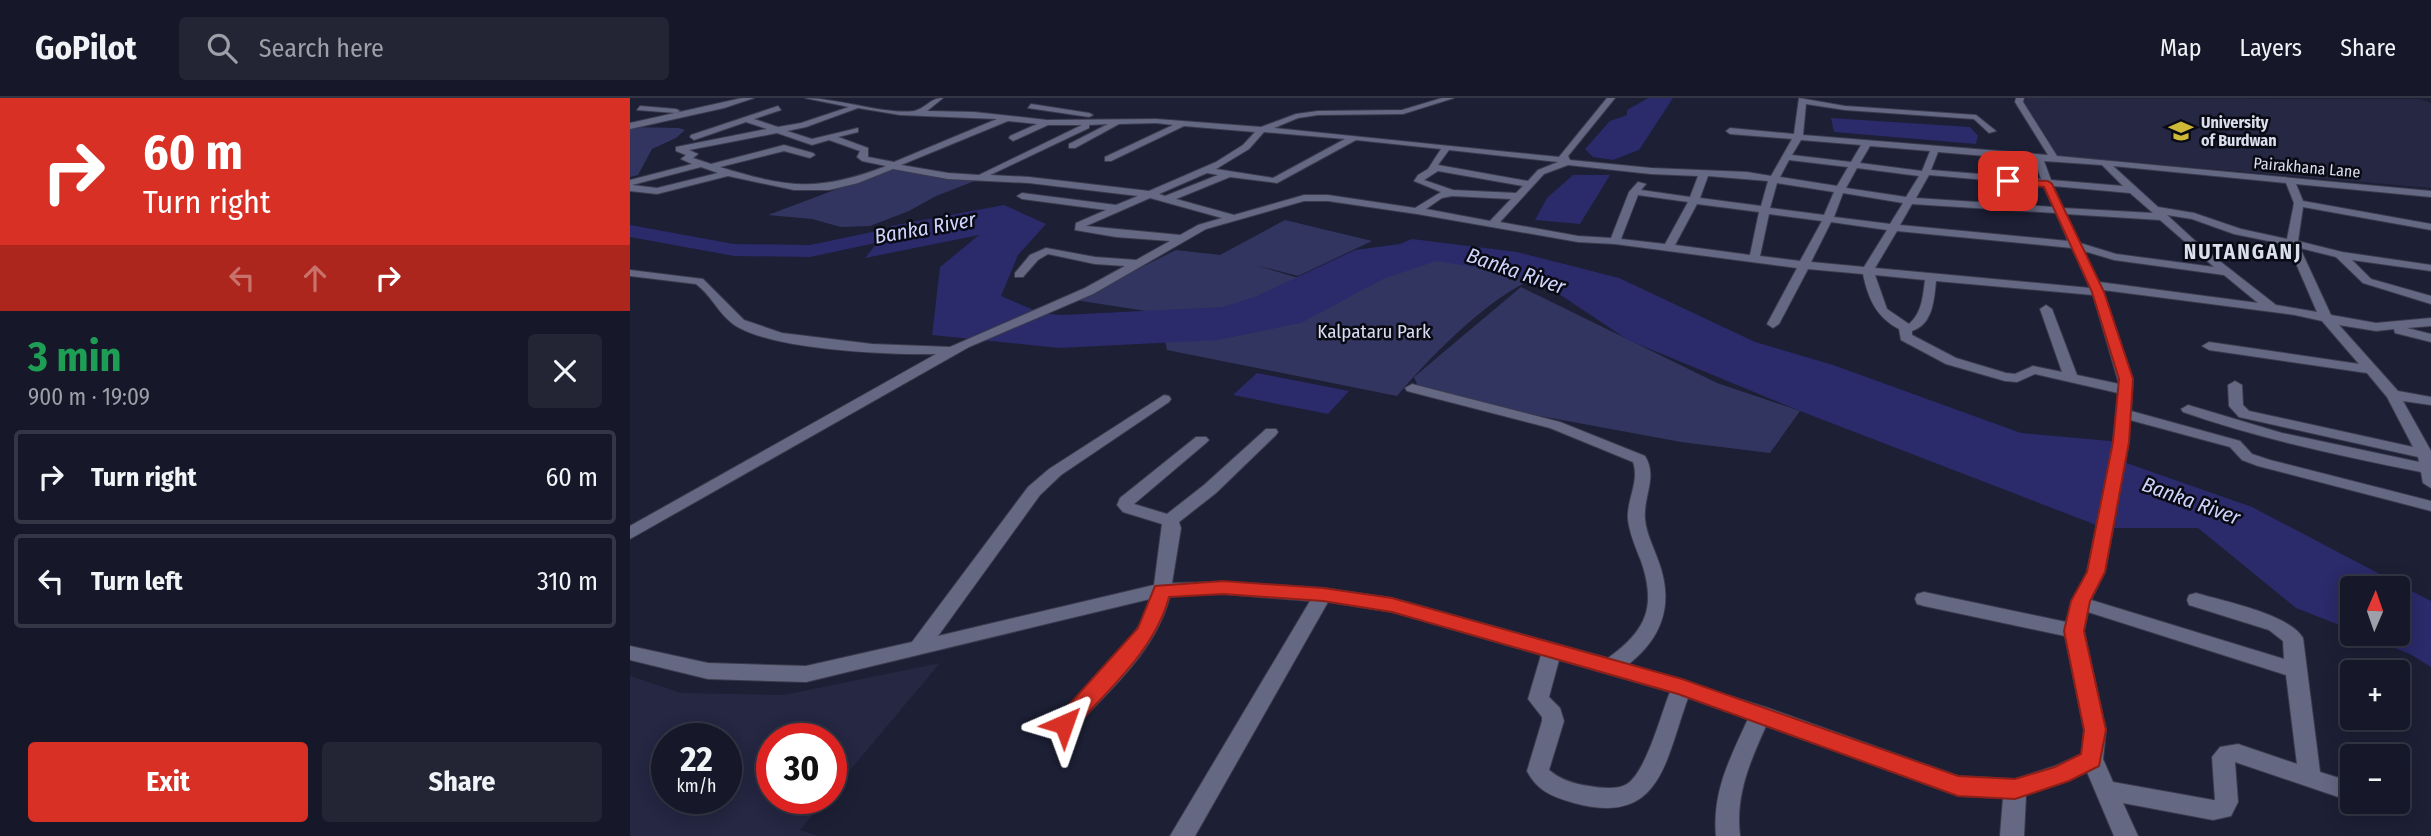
<!DOCTYPE html>
<meta charset="utf-8">
<style>
body{margin:0;font-family:"Fira Sans Condensed",sans-serif;background:#232434;color:#f1f3f6;height:100vh;display:flex;flex-direction:column;font-size:26px;white-space:nowrap}
*{box-sizing:border-box;margin:0}
p{font-size:23px;color:#9e9fa8}
.icon{flex:none;width:38px;height:38px;fill:none;stroke:currentColor;stroke-width:2;stroke-linecap:round;stroke-linejoin:round}
.map{position:relative;flex:1;overflow:hidden}
.sheet{display:flex;flex-direction:column;background:#161728;width:630px}
.sheet>*{flex:none}
.hud{background:#d93025;color:#fff;overflow:hidden}
.needle{width:46px;rotate:2deg}
.tools{position:absolute;left:1710px;top:478px;display:grid;gap:14px}
.tools a{display:grid;place-items:center;width:70px;height:70px;border-radius:7px;background:#161728;box-shadow:0 4px 18px #0003,0 0 0 2px #353645;font-size:35px}
.speed{position:absolute;left:21px;top:625px;display:flex;gap:14px;font-size:35px;font-weight:700;text-align:center}
.speed>*{display:grid;place-content:center;width:91px;height:91px;border-radius:50%;background:#161728;box-shadow:0 4px 18px #0003,0 0 0 2px #353645;line-height:1}
.speed small{font-size:18px;font-weight:400}
.speed .limit{border:10px solid #d22;background:#fff;color:#111}
.pin{position:absolute;display:grid;place-items:center;width:60px;height:60px;color:#fff;margin:-30px;border-radius:14px;box-shadow:0 4px 10px #0006}
.me{position:absolute;width:77px;margin:-38px;rotate:43deg;stroke-linejoin:round;filter:drop-shadow(0 0 5px #0008)}
.turn{display:flex;align-items:center;gap:24px;height:147px;padding:0 28px;font-size:32px}
.turn .icon{width:91px;height:91px;stroke-width:2.5}
.turn b{display:block;font-size:49px;line-height:60px}
.lanes{display:flex;align-items:center;height:66px;padding:0 28px;background:#0003;justify-content:center;gap:35px;direction:ltr}
.lanes .off{opacity:.35}
.round{display:grid;place-items:center;flex:none;width:74px;height:74px;border-radius:7px;background:#232434}
.headline{display:flex;align-items:center;justify-content:space-between;height:119px;padding:0 28px}
h1{font-size:42px;font-weight:700;line-height:52px;color:#1e9e55}
.action{display:flex;gap:14px;margin-top:auto;padding:14px 28px}
.action a{flex:1;height:80px;border-radius:7px;background:#d93025;color:#fff;font-size:28px;font-weight:700;line-height:80px;text-align:center}
.action a+a{background:#232434;color:#f1f3f6}
ul{padding:0;list-style:none}
li{display:flex;align-items:center;gap:21px;height:94px;margin:0 14px 10px;padding:0 14px;border:4px solid #353645;border-radius:7px}
li div{flex:1}
li b{display:block;font-size:26px}
li em{font-style:normal}
header{display:flex;align-items:center;gap:42px;box-sizing:border-box;height:98px;padding:0 35px;background:#161728;border-bottom:2px solid #353645}
header strong{font-size:33px}
nav{display:flex;gap:38px;margin-inline-start:auto;font-size:24px}
.search{width:490px;height:63px;background:#232434;display:flex;align-items:center;gap:18px;box-sizing:border-box;padding:0 24px;border-radius:7px;color:#9e9fa8;font-size:26px}
main{display:flex;flex:1;min-height:0}
.map>svg:first-child{display:block}
.built{fill:#252743;fill-rule:evenodd}
.green{fill:#333561}
.water{fill:#2b2a6a}
.lines{fill:none;stroke-linecap:round;stroke-linejoin:round}
.river{fill:#2b2a6a;fill-rule:evenodd}
.minor-casing{stroke:#3b3b4e;stroke-width:2}
.minor{fill:#656883;fill-rule:evenodd}
.route{fill:#d93025;stroke:#8d1f18;stroke-width:2}
.labels{text-anchor:middle;stroke-width:5;stroke-linejoin:round;paint-order:stroke}
.far-poi-label{font-size:16px;font-weight:bold;fill:#dbdeed;stroke:#090a13;text-anchor:start}
.far-street-label{font-size:16px;fill:#dbdeed;stroke:#090a13}
.park-label{font-size:19px;fill:#d9dcf0;stroke:#090a13}
.water-label{font-size:21px;font-style:italic;fill:#ced3fb;stroke:#090a13}
.far-district-label{font-size:21px;font-weight:bold;letter-spacing:2px;fill:#dbdeed;stroke:#090a13}
</style>
<header>
<strong>GoPilot</strong>
<div class="search"><svg class="icon" aria-label="search" viewBox="0 0 24 24"><circle cx="10" cy="10" r="6"/><path d="M15 15l6 6"/></svg>Search here</div>
<nav><a>Map</a><a>Layers</a><a>Share</a></nav>
</header>
<main>
<section class="sheet">
<div class="hud">
<div class="turn"><svg class="icon" aria-label="right" viewBox="0 0 24 24"><path d="M7 20v-9h11M14 6l5 5-5 5"/></svg><div><b>60 m</b>Turn right</div></div>
<div class="lanes"><svg class="icon off" aria-label="left" viewBox="0 0 24 24"><path d="M17 20v-9H6M10 6l-5 5 5 5"/></svg><svg class="icon off" aria-label="ahead" viewBox="0 0 24 24"><path d="M12 20V5M6 11l6-6 6 6"/></svg><svg class="icon" aria-label="right" viewBox="0 0 24 24"><path d="M7 20v-9h11M14 6l5 5-5 5"/></svg></div>
</div>
<div class="headline"><div><h1>3 min</h1><p>900 m · 19:09</p></div><a class="round"><svg class="icon" aria-label="close" viewBox="0 0 24 24"><path d="M6 6l12 12M18 6L6 18"/></svg></a></div>
<ul>
<li><svg class="icon" aria-label="right" viewBox="0 0 24 24"><path d="M7 20v-9h11M14 6l5 5-5 5"/></svg><div><b>Turn right</b></div><em>60 m</em></li>
<li><svg class="icon" aria-label="left" viewBox="0 0 24 24"><path d="M17 20v-9H6M10 6l-5 5 5 5"/></svg><div><b>Turn left</b></div><em>310 m</em></li>
</ul>
<div class="action"><a>Exit</a><a>Share</a></div>
</section>
<div class="map">
<svg width="1801" height="738" viewBox="0 0 1801 738">
<rect width="100%" height="100%" fill="#1d1f35"/>
<!-- built -->
<g class="built">
<polygon points="1397,0 1790,1 1801,5 1801,90 1428,58 1396,8 1394,3"/>
<path d="M310 565 201 695V640H142V700H197L170 732 189 738H0V578L51 595 154 597ZM96 640V700H37V640Z"/>
</g>
<!-- green -->
<g class="green">
<polygon points="0,29 49,30 55,32 46,40 22,51 8,77 0,79"/>
<polygon points="263,70 350,81 306,98 279,113 240,128 211,129 182,121 138,117"/>
<path d="M655 122 742 143 668 178 625 167 695 188 789 160 825 164 902 182C860 198 797 262 767 298L537 252 529 215 445 202 546 152 590 157Z"/>
<polygon points="891,189 1087,285 1170,313 1140,355 1051,344 791,296 784,279"/>
</g>
<!-- water -->
<g class="water">
<polygon points="1018,0 1043,0 1009,52 983,62 963,59 955,51 980,23 997,17 997,12"/>
<polygon points="1201,20 1340,29 1348,38 1346,46 1204,34"/>
<polygon points="943,77 980,77 950,126 905,122 917,100"/>
<polygon points="374,107 416,126 388,157 371,198 432,224 595,216 782,141 887,154 989,180 1125,244 1203,267 1391,335 1491,344 1488,362 1622,409 1801,503 1801,569 1780,556 1730,536 1768,536 1768,490 1722,490 1722,532 1666,510 1568,430 1474,430 1170,313 998,242 911,184 851,170 806,163 753,181 671,225 588,242 429,250 302,237 310,169 349,137 235,160 261,128"/>
<polygon points="627,275 719,293 698,316 603,297"/>
</g>
<g class="lines">
<!-- river -->
<g class="river">
<polygon points="290,124 297,126 300,130 297,134 180,159 104,158 0,139 0,127 104,146 180,147"/>
<polygon points="793,143 800,145 803,149 800,153 737,162 643,208 595,223 432,231 386,226 382,221 386,216 394,214 432,217 593,209 627,198 725,152"/>
</g>
<!-- minor casing -->
<g class="minor-casing">
<g id="minor">
<polygon points="112,0 124,0 94,10 0,31 0,25"/>
<path d="M175 0C208 0 255 17 284 13 295 11 300 0 313 0L297 13 344 14 417 22 526 21 631 29 666 16 688 13 772 12 812 0H824L773 16 688 17 668 20 644 30 929 59 977 0H985L938 58 940 62 1021 70 1117 74 1141 78 1162 41 1100 36 1096 33 1100 30 1164 36 1169 0 1215 8 1346 17 1366 33 1359 35 1344 21 1215 12 1176 6 1173 37 1418 57 1385 4 1386 0H1394L1393 4 1427 58 1801 93V99L1666 86 1673 103 1801 126V132L1673 109 1668 143 1712 154 1801 167V173L1722 162 1741 181 1801 198V206L1733 185 1706 159 1670 150 1701 217 1746 225 1801 220V228L1777 230 1801 236V244L1765 235 1764 231 1746 233 1709 227 1768 293 1801 299V307L1773 303 1801 353V390L1793 385 1791 374C1710 358 1631 341 1553 314L1551 311 1558 307 1652 335 1789 364 1788 359 1609 319 1599 308 1598 287 1605 283 1612 287 1613 307 1619 313 1783 349 1757 299 1737 275 1579 252 1572 248 1579 244 1729 266 1692 223 1665 217 1473 192 1503 281 1501 313 1610 343 1622 356 1640 362 1801 403V413L1628 368 1612 362 1600 349 1500 322 1499 344 1475 474 1461 502 1654 561 1653 543 1639 532 1559 507 1557 502 1559 497 1566 495C1593 503 1659 516 1673 540L1690 674 1722 684 1723 704 1605 664 1608 704 1601 718 1583 722 1493 705 1508 738H1484L1457 674 1396 697 1394 738H1370L1373 700 1328 698 1136 628C1120 664 1105 697 1110 738H1086C1082 694 1100 660 1118 621L1058 600C1035 663 1031 729 944 705 923 699 907 693 897 673L912 623V619L898 601 911 557 762 514 698 504 565 738H540L680 503 593 496 540 498C526 553 479 593 442 632L434 635 426 632 423 626 426 620C461 585 506 550 520 501L176 584 78 581 0 562V548L78 565 176 568 282 544 398 389 419 371 534 297 539 298 541 301 539 304 431 377 410 397 308 538 524 487 532 426 493 414 487 407 490 400 566 339H576L579 342 576 345 504 406 537 416 574 387 636 331H646L648 334 646 337 586 395 549 424 551 430 542 485 593 484 693 490 762 500 978 560C1016 533 1027 509 1011 463 1006 450 1000 437 998 422 996 402 1010 384 1003 364L920 330 777 293 775 290 782 286 930 324 1015 358C1028 379 1013 398 1015 421 1016 435 1023 448 1028 462 1044 504 1034 538 999 566L1138 610 1328 678 1385 681 1425 668 1452 656 1454 632 1435 538 1294 508 1287 506 1285 501 1287 496 1294 494 1436 524 1441 505 1457 474 1483 344 1488 295 1405 276 1387 284 1375 283 1316 266 1271 242 1269 231C1246 219 1238 200 1233 176L1178 171 1149 226 1143 230 1137 226 1167 170 985 146 948 144 787 116 698 103H674L576 131 463 196 339 249 0 441V428L306 256C260 257 139 252 103 226 88 215 81 197 66 186L0 178V172L73 181 114 222 152 235 242 246 320 249 455 190 495 168 465 166 418 156 408 162 393 179H385V175L400 157 416 150 465 159 506 162 540 143 486 139 445 132 446 125 476 112 392 101 387 98 392 95 486 107 508 98 399 85 318 81 263 71 228 85 199 92H164L98 78 27 96 0 93V82L62 66 51 61 56 57 46 53V49L137 31 116 24 64 42 60 39 61 37 148 8 151 12 124 21 148 29 171 25 219 9ZM228 10 270 17 367 21 264 64 238 59V50L208 39 228 34V30L182 41 157 33 176 29ZM378 23 407 26 380 38 379 40 383 43 418 27H452L349 77 318 75 271 67ZM526 25 543 27 475 59V63H481L554 28 625 34 613 47 586 64 519 93 399 79 360 77 459 30V27L478 26 439 46V50H445L489 26ZM634 34 715 41 643 80 586 71 619 51ZM147 35 182 47 199 42 230 53 227 59 232 63 256 68C189 94 158 90 90 69L154 53 180 60 185 57 183 55 154 47 81 66 63 60 68 56 59 52ZM726 42 811 51 798 71 788 77 784 83 811 94 785 110 698 97H674L604 117 546 101 600 79 647 85ZM1171 42 1231 47 1221 64 1162 57ZM1240 48 1300 53 1292 73 1230 65ZM819 52 928 64 908 72 898 83 808 67ZM1308 54 1405 62 1411 81 1301 72ZM1159 62 1218 69 1207 88 1150 79ZM1414 63 1472 67 1493 88 1421 82ZM938 67 1021 76 1068 78 1060 99 1011 92 1016 86 1008 84 999 94 981 140 948 138 870 124 914 76ZM1483 68 1656 85 1664 105 1657 141 1611 131 1564 115 1528 109ZM71 69 88 75 27 90 2 87ZM1227 70 1289 78 1276 99 1216 90ZM808 73 893 88 886 95 823 92 794 82ZM577 75 588 77 535 98 529 96ZM1299 77 1413 87 1423 109 1286 100ZM1078 78 1138 83 1131 108 1070 100ZM1147 85 1204 94 1194 117 1140 110ZM1423 88 1500 95 1523 115 1433 110ZM1213 95 1273 105 1260 126 1204 119ZM1008 97 1058 104 1035 146 991 141ZM822 98 881 101 860 123 796 111 812 100ZM520 100 592 120 568 127 550 137 456 128ZM1067 106 1129 114 1120 157 1045 147ZM1282 106 1426 115 1438 143 1270 127ZM1139 116 1192 123 1170 163 1130 158ZM1436 116 1530 122 1584 169 1486 156 1450 145ZM1537 117 1562 121 1604 136 1658 147 1687 214 1646 207 1573 150ZM1201 124 1257 132 1234 169 1181 164ZM1267 133 1442 150 1460 190 1245 170ZM1454 153 1484 162 1594 177 1628 205 1469 184ZM1245 177 1295 182C1293 198 1292 215 1279 226L1257 211ZM1306 183 1463 197 1489 286 1447 277 1422 211 1416 207 1410 211 1432 274 1403 268 1385 276 1376 275 1326 260 1282 237V233C1303 226 1304 202 1306 183ZM1458 514 1656 577 1667 666 1608 646 1590 649 1582 659 1585 702H1583L1483 684 1473 661 1476 632 1454 533ZM929 562 1040 594C1031 616 1016 674 997 686 987 692 970 690 959 688 944 686 931 682 919 672L934 623 930 610 919 599Z"/>
<polygon points="401,6 459,15 463,17 459,19 398,10"/>
<polygon points="10,8 46,11 50,13 46,15 7,12"/>
<polygon points="1739,704 1765,704 1765,705 1762,712 1754,715 1742,711"/>
</g>
</g>
<!-- minor -->
<use href="#minor" class="minor"/>
</g>
<!-- route -->
<path class="route" d="M1374 81 1418 83 1422 86 1474 194 1503 281 1499 344 1475 474 1460 503 1454 533 1476 632 1469 668 1439 683 1385 701 1328 698 1048 596 762 514 693 503 593 496 539 499C525 552 478 592 442 632L434 635 427 632 424 626 427 620 508 530 525 488 593 483 693 490 762 500 1052 581 1328 678 1385 681 1425 669 1451 656 1454 632 1434 533 1441 503 1457 474 1483 344 1489 281 1462 194 1414 89 1378 86 1373 83Z"/>
<!-- icons -->
<defs>
<g id="university-bare" transform="scale(1.89)"><path d="M0-5L7-2L0 1L-7-2ZM-4 1L0 2.5L4 1V4Q0 6-4 4Z" fill="#ceb837" stroke="#090a13" stroke-width="2.5" paint-order="stroke"/></g>
</defs>
<g fill-rule="evenodd">
<use href="#university-bare" x="1551" y="33"/>
</g>
<g class="labels">
<!-- far-poi labels -->
<g class="far-poi-label">
<text x="1571" y="30">University<tspan x="1571" dy="18">of Burdwan</tspan></text>
</g>
<!-- far-street labels -->
<g class="far-street-label">
<text transform="translate(1677 69) rotate(5)" y="6">Pairakhana Lane</text>
</g>
<!-- park labels -->
<g class="park-label">
<text x="744" y="240">Kalpataru Park</text>
</g>
<!-- water labels -->
<g class="water-label">
<text transform="translate(295 130) rotate(-10)" y="7">Banka River</text>
<text transform="translate(886 173) rotate(19)" y="7">Banka River</text>
<text transform="translate(1561 403) rotate(20)" y="7">Banka River</text>
</g>
<!-- far-district labels -->
<g class="far-district-label">
<text x="1613" y="161">NUTANGANJ</text>
</g>
</g>
</svg>
<div class="tools">
<a><svg class="needle" viewBox="-14 -14 28 28"><path d="M0-13l5 13h-10z" fill="#e53935"/><path d="M0 13l5-13h-10z" fill="#9e9fa8"/></svg></a>
<a>+</a>
<a>−</a>
</div>
<div class="speed"><div>22<small>km/h</small></div><div class="limit">30</div></div>
<div class="pin" style="left:1378px;top:83px;background:#d93025"><svg class="icon" aria-label="arrive" viewBox="0 0 24 24"><path d="M6 21V4h12l-3 4 3 4H6"/></svg></div>
<svg class="me" style="left:434px;top:626px" viewBox="-20 -20 40 40"><path d="M0-17L14 15 0 8-14 15z" fill="#d93025" stroke="#fff" stroke-width="4"/></svg>
</div>
</main>
